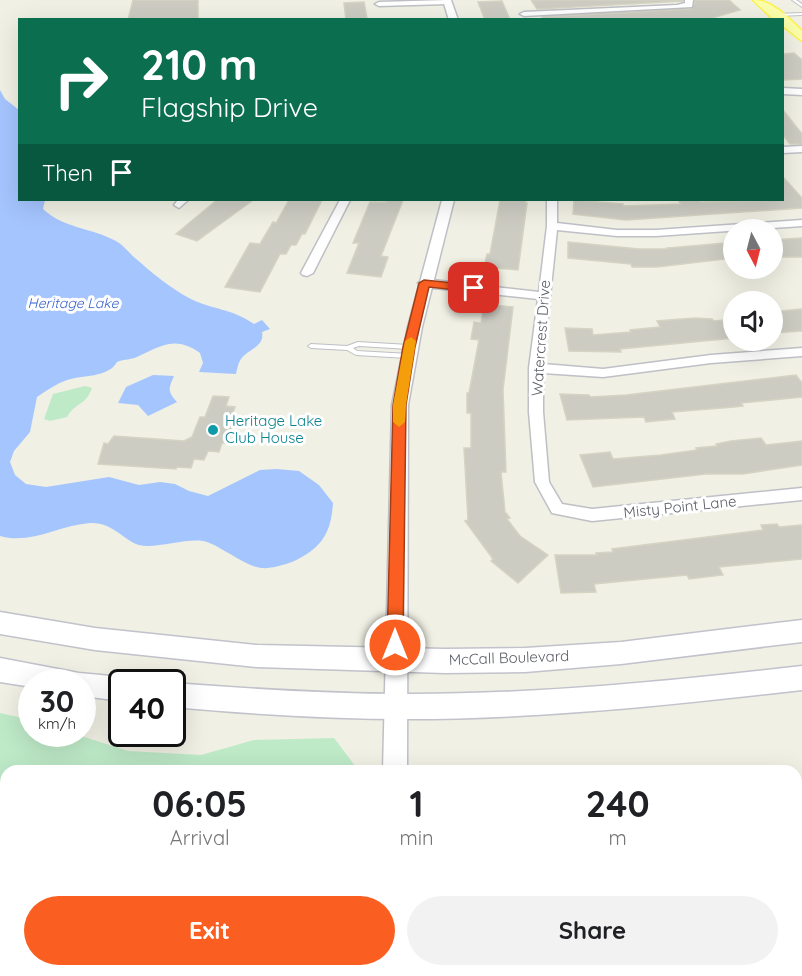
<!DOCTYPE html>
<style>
body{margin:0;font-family:Quicksand,sans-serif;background:#f2f2f2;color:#202124;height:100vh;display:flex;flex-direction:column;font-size:22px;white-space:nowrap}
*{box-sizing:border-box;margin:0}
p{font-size:20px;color:#757577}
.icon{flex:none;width:33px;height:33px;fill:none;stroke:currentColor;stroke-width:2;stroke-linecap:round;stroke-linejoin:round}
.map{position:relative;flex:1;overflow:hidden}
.sheet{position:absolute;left:0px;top:765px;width:802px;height:212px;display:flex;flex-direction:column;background:#fff;border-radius:18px 18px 0 0;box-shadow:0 6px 24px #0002}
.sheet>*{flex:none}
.top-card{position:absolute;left:18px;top:18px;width:766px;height:183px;border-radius:0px;box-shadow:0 6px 24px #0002;background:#0b6e4f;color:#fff;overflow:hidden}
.needle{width:39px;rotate:173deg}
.tools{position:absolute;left:723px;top:219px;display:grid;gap:12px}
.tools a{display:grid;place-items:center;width:60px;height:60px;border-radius:50%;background:#fff;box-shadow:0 6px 24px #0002;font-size:30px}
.speed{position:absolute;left:18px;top:669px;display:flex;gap:12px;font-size:30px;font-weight:700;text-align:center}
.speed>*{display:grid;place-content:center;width:78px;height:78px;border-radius:50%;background:#fff;box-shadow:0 6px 24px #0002;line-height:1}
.speed small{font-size:15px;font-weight:400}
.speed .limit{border:3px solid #111;border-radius:9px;background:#fff;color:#111}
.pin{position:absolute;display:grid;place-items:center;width:51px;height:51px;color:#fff;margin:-26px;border-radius:12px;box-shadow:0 3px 9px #0006}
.me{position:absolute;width:66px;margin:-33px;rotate:0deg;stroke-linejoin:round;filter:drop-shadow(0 0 4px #0008)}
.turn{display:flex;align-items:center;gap:21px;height:126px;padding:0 24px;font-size:27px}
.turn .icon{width:78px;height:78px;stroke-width:2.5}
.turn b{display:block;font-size:42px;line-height:51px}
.then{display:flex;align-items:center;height:57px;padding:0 24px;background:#0003;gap:12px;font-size:22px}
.eta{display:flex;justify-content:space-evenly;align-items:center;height:102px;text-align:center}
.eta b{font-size:36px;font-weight:700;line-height:42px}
.action{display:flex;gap:12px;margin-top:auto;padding:12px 24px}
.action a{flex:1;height:69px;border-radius:36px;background:#fa5f21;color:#fff;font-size:24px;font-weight:700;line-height:69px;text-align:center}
.action a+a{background:#f2f2f2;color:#202124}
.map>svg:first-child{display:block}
.green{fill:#beeac8}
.water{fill:#a5c5ff}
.building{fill:#cdccc3;stroke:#d5d3c2;stroke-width:1.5}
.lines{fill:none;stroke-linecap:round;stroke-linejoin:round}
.service-casing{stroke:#bec0c6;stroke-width:2}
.minor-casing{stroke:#bec0c6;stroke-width:3}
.tertiary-casing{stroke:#bec0c6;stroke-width:3}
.secondary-casing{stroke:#c1c2cb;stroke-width:3}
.primary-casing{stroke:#fff24f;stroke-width:3}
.service{fill:#fff;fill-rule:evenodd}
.minor{fill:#fff;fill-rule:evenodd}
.tertiary{fill:#fff;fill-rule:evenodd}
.secondary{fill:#fff;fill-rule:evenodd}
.primary{fill:#fbffaa;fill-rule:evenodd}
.route{fill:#fa5f21;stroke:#a23e15;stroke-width:1.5}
.slow{fill:#f59e0b}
.culture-dot{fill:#0f9aa8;stroke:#fff;stroke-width:2}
.labels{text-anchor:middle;stroke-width:6;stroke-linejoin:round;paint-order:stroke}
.far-water-label{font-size:14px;font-style:italic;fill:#3c64cf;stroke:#fff}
.street-label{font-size:15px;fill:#5c5e66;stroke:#fff}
.culture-label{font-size:15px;fill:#0d838f;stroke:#fff;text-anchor:start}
</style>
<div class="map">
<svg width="802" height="976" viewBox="0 0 802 976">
<rect width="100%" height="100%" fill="#f0f0e4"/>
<!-- green -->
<g class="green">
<path d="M85 386 92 388C85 407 75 402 67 417L50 421 44 419 53 394Z"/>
<polygon points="0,713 31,720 32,734 75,734 128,751 201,755 254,740 334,738 359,771 6,771 6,970 343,971 343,976 0,976"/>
</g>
<!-- water -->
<g class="water">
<path d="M0 90 5 99 19 110 20 200H45L43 209C63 228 91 228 114 240 124 245 127 251 135 258 151 272 171 289 191 299 213 310 231 308 254 324L262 320 270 329 262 332C265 347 248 349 241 359 238 363 237 370 236 374L199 372 203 363 200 353C176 336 163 345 139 356 132 360 124 359 117 362 108 378 82 375 67 380 56 384 47 390 37 397L30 432 14 451 10 462 15 475 26 484 46 487 109 477 139 485 160 482 175 484 189 491 208 496 260 470 277 469 299 471 319 485 333 503C331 534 321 549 292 562 284 565 270 569 261 568 244 566 217 543 203 541 186 538 155 549 139 545 123 540 113 522 90 523 60 525 30 545 0 536Z"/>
<path d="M153 375 174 376C168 389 168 392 177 402L148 416 138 405 118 403 126 387Z"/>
</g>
<!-- building -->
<g class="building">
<polygon points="133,0 198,0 198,20 128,20"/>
<polygon points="531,0 683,0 683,1 537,9"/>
<polygon points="695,0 729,0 740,10 705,20 543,20 542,17 692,9"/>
<polygon points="502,1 510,20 485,20 478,2"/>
<polygon points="364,2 367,18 346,20 344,3"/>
<polygon points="794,53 802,60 802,79 783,80 783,54"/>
<polygon points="783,110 802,134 802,144 790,144 783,135"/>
<polygon points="783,177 802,198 802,208 626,220 573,214 574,200 623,204 623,206 681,204 678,200 699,200 701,202 783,200"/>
<polygon points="217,200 253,200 197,241 176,234"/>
<polygon points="289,200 322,200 305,234 302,234 296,245 291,245 286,254 280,254 260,292 225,287 250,243 260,244 273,222 276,223"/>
<polygon points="387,200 403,200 381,256 388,257 381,277 347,273 359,243 353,243 370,202 386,202"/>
<polygon points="500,200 526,200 525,203 527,203 518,270 484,267 487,254 490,254"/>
<polygon points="802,238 802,257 772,257 772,240"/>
<polygon points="568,242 639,249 668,249 667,248 725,243 734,258 657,267 632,267 631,264 568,258"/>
<polygon points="484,304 513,307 503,390 506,472 501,472 505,512 510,518 507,519 520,536 548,555 518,583 491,561 493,559 465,521 468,520 464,448 471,448 471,413 467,413 467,393 469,393 479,340 471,339 474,322 481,323"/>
<polygon points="802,309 802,331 772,333 772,312"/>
<polygon points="695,318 712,319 714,321 734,319 734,338 620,349 621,352 569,351 565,328 592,329 593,335 631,332 630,330 660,327 657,321"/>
<polygon points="796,375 802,383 802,397 741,403 743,406 734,407 672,412 675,419 646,422 644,417 567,420 560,394 589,395 590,397 626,395"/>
<polygon points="213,396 229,397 226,406 235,407 229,424 233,424 226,443 222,443 219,452 208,451 204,460 194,459 191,468 177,467 176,469 98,464 104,443 108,444 114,436 184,441 192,437 200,417 205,417"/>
<polygon points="761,438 766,445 802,441 802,465 743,474 706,474 593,487 580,455 610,452 613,459 661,455 697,450 696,448 717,446 716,444 731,441"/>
<polygon points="777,524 779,527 802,525 802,559 719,567 723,575 689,579 687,575 594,584 596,592 561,593 555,555 597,555 596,553 613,552 612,549 763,530 761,525"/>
</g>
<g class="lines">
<!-- service casing -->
<g class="service-casing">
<g id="service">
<polygon points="792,0 796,0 802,4 802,7"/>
<polygon points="802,13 802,15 777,16 775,15 777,14"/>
<polygon points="358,342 409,345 412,347 409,349 359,346 353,348 357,351 409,354 410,356 407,358 356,355 347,350 311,348 308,346 311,344 347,346"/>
</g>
</g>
<!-- minor casing -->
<g class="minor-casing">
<g id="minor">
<polygon points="447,0 451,2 447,4 379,6 375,4 379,2"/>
<polygon points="685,0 693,0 692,7 524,16 520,14 524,12 677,5 685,3"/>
<polygon points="783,88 802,89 802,95 783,94"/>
<polygon points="802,146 802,152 783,153 783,147"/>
<polygon points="178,200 188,200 179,208 174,205"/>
<polygon points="340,200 350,200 313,273 307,276 303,275 301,273"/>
<polygon points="547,200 557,200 557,223 617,230 656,230 802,220 802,226 656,236 617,236 557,230 543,364 603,369 711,355 802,348 802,356 711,363 603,377 543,373 543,412 549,482 562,504 592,509 802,488 802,500 592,521 552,513 535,482 529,412 529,368 538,299 424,287 418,283 424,279 539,292 547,226"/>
<polygon points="802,896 802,918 796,920 796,898"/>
<polygon points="614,970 637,970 635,976 613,976"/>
</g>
</g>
<!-- tertiary casing -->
<g class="tertiary-casing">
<g id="tertiary">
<polygon points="443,0 451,0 458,20 449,20"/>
<polygon points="442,200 454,200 422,327 408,405 407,771 383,771 392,405 408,327"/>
<polygon points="369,970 397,970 396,976 368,976"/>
</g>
</g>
<!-- secondary casing -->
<g class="secondary-casing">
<g id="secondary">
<polygon points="0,612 95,628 257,645 445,649 525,648 621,642 802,620 802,642 621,664 525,672 445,673 257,667 95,650 0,634"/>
<polygon points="0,658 79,673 122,677 132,682 122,682 122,701 82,696 82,682 32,682 32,687 0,682"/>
<path d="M802 666V690C671 705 540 719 408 719 329 719 251 714 172 707V683C251 689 329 694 408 694 540 694 671 681 802 666Z"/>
</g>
</g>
<!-- primary casing -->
<g class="primary-casing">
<path id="primary" d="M753 0C773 0 788 18 802 31V41L783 26V20H774Z"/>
</g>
<!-- service -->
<use href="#service" class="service"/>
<!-- minor -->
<use href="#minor" class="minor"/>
<!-- tertiary -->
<use href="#tertiary" class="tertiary"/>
<!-- secondary -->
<use href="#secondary" class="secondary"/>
<!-- primary -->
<use href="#primary" class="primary"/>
</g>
<!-- route -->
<polygon class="route" points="424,280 474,285 479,288 474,292 429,287 415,347 406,405 403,645 401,650 395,652 390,650 387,645 393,405 403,347 419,283"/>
<!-- slow -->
<polygon class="slow" points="411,337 416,341 406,405 405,422 399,427 393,422 393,405 405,341"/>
<!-- markers -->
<circle class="culture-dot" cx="213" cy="430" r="6"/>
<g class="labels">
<!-- far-water labels -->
<g class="far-water-label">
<text x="73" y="308">Heritage Lake</text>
</g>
<!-- street labels -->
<g class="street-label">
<text transform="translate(541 338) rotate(-86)" y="5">Watercrest Drive</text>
<text transform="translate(680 507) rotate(-6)" y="5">Misty Point Lane</text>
<text transform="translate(509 658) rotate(-2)" y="5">McCall Boulevard</text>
</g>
<!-- culture labels -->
<g class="culture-label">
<text x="225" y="426">Heritage Lake<tspan x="225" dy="17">Club House</tspan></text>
</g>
</g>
</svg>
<div class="tools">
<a><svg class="needle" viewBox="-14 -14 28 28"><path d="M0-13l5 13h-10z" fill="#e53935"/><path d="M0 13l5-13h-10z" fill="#757577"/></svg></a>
<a><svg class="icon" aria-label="sound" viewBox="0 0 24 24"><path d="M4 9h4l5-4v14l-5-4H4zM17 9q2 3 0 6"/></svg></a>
</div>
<div class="speed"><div>30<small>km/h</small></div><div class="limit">40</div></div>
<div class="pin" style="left:474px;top:288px;background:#d93025"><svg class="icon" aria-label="arrive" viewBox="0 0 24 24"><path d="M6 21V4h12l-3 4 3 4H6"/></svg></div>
<svg class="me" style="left:395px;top:645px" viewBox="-20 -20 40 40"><circle r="17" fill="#fa5f21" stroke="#fff" stroke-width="3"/><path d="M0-11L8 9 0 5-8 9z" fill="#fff"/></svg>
<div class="top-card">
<div class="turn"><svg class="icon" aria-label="right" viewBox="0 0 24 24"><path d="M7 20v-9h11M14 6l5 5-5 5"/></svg><div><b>210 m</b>Flagship Drive</div></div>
<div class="then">Then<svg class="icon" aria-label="arrive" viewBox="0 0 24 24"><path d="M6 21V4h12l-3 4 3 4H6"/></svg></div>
</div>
<section class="sheet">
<div class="eta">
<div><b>06:05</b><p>Arrival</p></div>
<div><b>1</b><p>min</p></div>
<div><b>240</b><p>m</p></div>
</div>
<div class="action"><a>Exit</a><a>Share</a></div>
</section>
</div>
